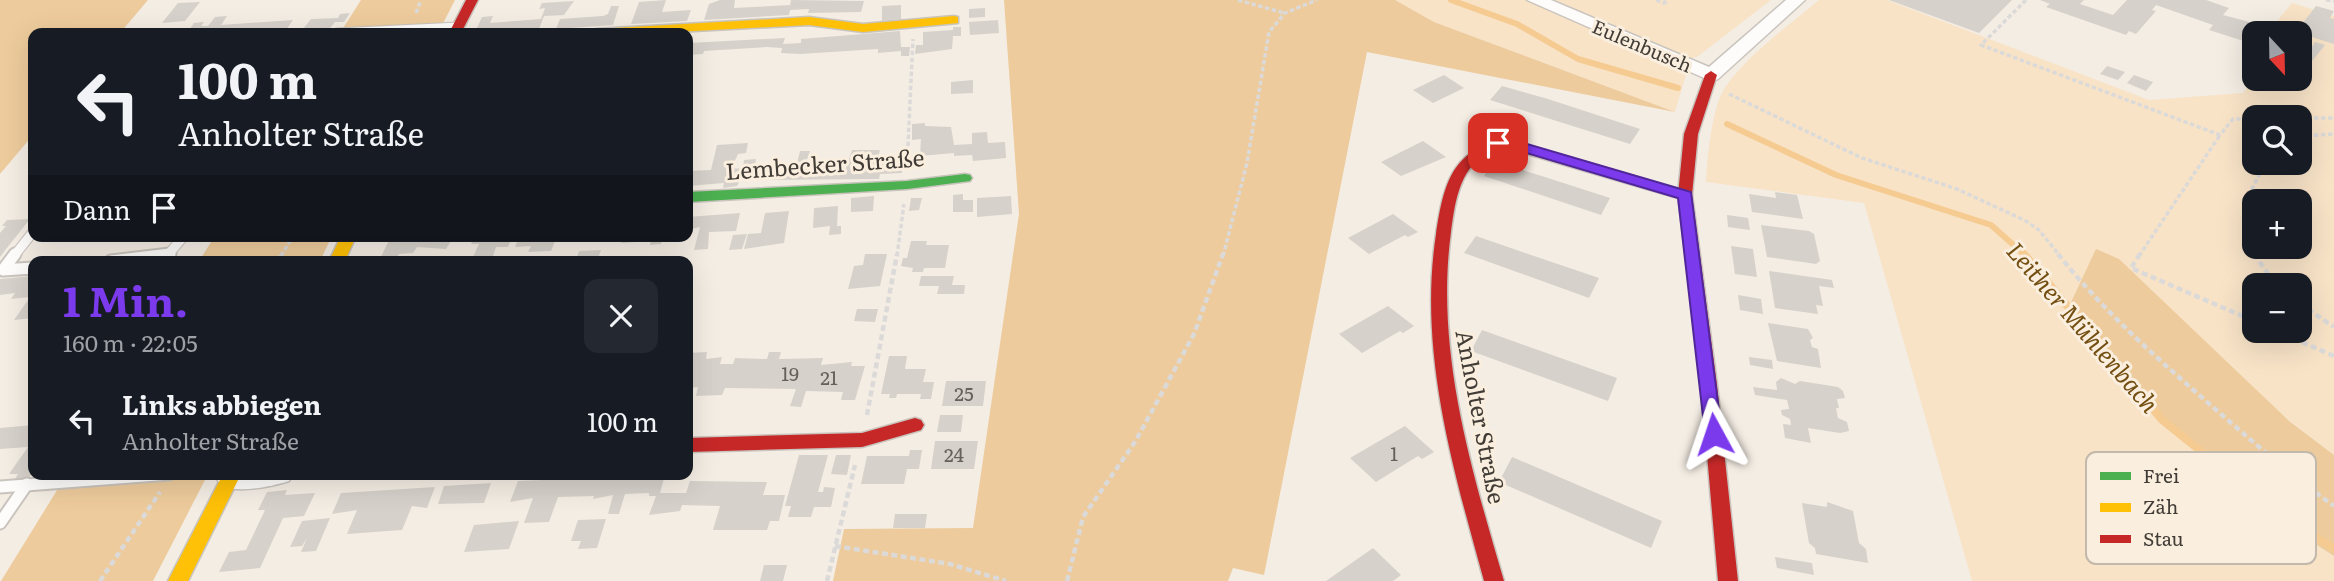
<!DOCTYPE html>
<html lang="de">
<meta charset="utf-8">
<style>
body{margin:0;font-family:Literata,serif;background:#242831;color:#f1f3f6;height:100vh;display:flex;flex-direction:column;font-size:26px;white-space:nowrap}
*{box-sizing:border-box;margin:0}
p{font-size:23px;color:#9ea1a6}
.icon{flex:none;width:38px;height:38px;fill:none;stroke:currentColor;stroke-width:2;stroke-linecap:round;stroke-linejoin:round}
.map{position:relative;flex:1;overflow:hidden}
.panel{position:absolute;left:28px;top:256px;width:665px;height:224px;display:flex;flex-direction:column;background:#171b24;border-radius:14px;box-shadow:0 7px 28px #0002}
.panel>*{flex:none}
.banner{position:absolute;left:28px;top:28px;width:665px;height:214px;border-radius:14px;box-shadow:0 7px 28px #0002;background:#171b24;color:#f1f3f6;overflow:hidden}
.needle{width:46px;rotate:158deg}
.buttons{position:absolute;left:2242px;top:21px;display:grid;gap:14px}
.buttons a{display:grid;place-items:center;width:70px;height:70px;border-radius:14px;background:#171b24;box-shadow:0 7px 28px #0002;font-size:35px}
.pin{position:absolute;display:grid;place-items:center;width:60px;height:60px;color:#fff;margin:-30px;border-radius:14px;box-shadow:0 4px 10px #0006}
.me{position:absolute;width:77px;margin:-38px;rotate:355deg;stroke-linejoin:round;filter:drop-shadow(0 0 5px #0008)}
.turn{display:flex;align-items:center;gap:24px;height:147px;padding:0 35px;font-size:32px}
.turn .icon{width:91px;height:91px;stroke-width:2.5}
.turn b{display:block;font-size:49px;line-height:60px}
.then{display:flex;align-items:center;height:66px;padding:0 35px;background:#0003;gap:14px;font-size:26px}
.round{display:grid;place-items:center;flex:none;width:74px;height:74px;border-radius:14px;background:#242831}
.head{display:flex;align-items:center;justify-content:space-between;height:119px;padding:0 35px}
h1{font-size:42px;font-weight:700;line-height:52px;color:#7c3aed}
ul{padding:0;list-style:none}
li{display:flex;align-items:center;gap:21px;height:91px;padding:0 35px}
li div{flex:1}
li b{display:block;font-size:26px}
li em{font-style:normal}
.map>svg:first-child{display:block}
.green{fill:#f8e3c7;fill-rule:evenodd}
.forest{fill:#edcb9c}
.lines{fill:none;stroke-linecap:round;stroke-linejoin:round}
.stream-far1{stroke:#f5cb91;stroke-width:6}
.stream{stroke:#f5cb91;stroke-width:8}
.building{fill:#d6d1ca}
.lane-far1-casing{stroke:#c9c4bd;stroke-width:11}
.lane-casing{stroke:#c9c4bd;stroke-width:15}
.street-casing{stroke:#c9c4bd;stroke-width:3}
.fast-casing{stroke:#c9c4bd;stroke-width:3}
.slow-casing{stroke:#c9c4bd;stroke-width:3}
.jam-casing{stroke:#c9c4bd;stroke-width:3}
.path-far1{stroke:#dcdad8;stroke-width:3.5;stroke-dasharray:4.5 2.5;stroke-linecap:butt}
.path{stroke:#dcdad8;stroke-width:4.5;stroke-dasharray:6 3.5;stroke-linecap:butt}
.lane-far1{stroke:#fdfcfb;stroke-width:9}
.lane{stroke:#fdfcfb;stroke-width:11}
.street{fill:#fdfcfb;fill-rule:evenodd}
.fast{fill:#4caf50;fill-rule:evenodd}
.slow{fill:#ffc107;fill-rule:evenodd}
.jam{fill:#c62828;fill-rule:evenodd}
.route{fill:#7c3aed;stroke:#51269a;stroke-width:2}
.labels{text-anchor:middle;stroke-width:6;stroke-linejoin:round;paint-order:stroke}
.far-street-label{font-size:19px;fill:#413c36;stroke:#faeede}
.number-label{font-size:19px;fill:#66615b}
.street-label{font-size:23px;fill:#413c36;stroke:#faeede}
.water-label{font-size:24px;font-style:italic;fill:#744f12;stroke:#faeede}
.key{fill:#faeede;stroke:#c2b9ac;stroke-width:2}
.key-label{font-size:19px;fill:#413c36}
</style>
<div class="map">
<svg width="2334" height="581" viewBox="0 0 2334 581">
<rect width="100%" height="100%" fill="#f4ede4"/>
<!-- green -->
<g class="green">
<polygon points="1395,0 1771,0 1697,57 1691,58 1675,112 1434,22"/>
<path d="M1819 0H1887L2149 100 2243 93 2254 78 2300 79V33H2288L2273 26 2292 3 2334 16V455L2289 421 2235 493 2334 556V581H1972L1864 203 1706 182C1707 158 1712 105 1726 86 1750 53 1788 26 1819 0ZM2254 117H2300V163H2254ZM2254 201H2300V247H2254ZM2254 285H2300V331H2254Z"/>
</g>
<!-- forest -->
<g class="forest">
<polygon points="0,0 148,0 120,33 33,33 33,135 0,174"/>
<polygon points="361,0 455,0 438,33 340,33"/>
<polygon points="1004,0 1395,0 1434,22 1675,112 1367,52 1264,575 1233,568 1228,581 833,581 844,529 973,528 1019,214"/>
<polygon points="215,236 332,236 320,261 199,261"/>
<polygon points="2096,249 2119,259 2289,421 2334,455 2334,556 2235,493 2066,313"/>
<polygon points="67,474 208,474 153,581 1,581"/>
</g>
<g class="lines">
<!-- stream-far1 -->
<g class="stream-far1">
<polyline points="1451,0 1517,24 1578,59 1678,88"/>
<polyline points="1727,124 1836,175 1991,225 2026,256"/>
</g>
<!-- stream -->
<polyline class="stream" points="2024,254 2162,420 2260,499 2334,549"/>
</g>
<!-- building -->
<g class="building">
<polygon points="666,0 662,12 691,10 687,21 631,24 639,2"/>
<polygon points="720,0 735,0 734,8 790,5 791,0 864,1 861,12 808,13 809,9 790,10 789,15 704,20 709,4"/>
<polygon points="1889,0 2012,0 1979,33"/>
<polygon points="2040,0 2084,0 2080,4 2113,15 2127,0 2206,0 2229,8 2223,15 2265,26 2260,33 2254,33 2253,44 2209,30 2213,25 2156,5 2152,10 2156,11 2136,34 2129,31 2126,35 2046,7 2050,4"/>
<polygon points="574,1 564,15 544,16 539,29 486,33 487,29 476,30 482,17 493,16 490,23 541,19 545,8 539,9 542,3"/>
<polygon points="200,2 185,21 162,23 178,3"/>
<polygon points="901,5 901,19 882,21 882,6"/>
<polygon points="611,6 619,6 613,25 556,29 560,19 603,16 608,14"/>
<polygon points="2316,6 2334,11 2330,18 2334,19 2334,44 2296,32"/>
<polygon points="985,8 985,17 969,18 969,9"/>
<polygon points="350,13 344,22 335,22 330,28 303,29 311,19 338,18 340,14"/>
<polygon points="227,16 221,25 293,20 286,30 187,33 194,23 204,22 201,26 208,26 215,17"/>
<polygon points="998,20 999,33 970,35 969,22"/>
<polygon points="953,27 961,27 961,36 953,36 952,49 915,54 916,45 923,45 923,32 953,30"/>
<polygon points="900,31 901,47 910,47 909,56 901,56 901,51 878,53 878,49 800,54 781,53 782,48 767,47 704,51 703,54 688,55 688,43 785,38 783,44 801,43 801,39"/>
<polygon points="2315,42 2325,45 2300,76 2300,59 2303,60"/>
<polygon points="2107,66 2125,72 2118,80 2100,74"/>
<polygon points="1444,75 1464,88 1433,103 1413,90"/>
<polygon points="2134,75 2153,82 2146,91 2127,83"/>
<polygon points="973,80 973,93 951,94 951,82"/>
<polygon points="1502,86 1548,99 1640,129 1630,144 1490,100"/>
<polygon points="925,123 925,126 951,127 954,145 972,144 972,133 987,132 988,143 1005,142 1006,158 973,161 972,155 954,156 954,153 920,156 921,139 912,140 912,124"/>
<polygon points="1423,141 1446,157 1401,176 1381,162"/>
<polygon points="748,143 746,153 738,154 731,169 743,168 744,160 756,159 753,175 742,176 737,186 723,188 724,183 688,186 688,171 711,170 717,145"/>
<polygon points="852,150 880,150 878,157 887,157 886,161 902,161 902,173 880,174 879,179 765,180 771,167 796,168 800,151 810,151 804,168 846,168"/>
<polygon points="1494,161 1551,179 1610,198 1601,215 1484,176"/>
<polygon points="1775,192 1797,195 1803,219 1752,212 1749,194 1776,198"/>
<polygon points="963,194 963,200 973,200 973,212 953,212 953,195"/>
<polygon points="874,196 873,211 851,212 851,198"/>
<polygon points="1011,196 1012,214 977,217 977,198"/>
<polygon points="911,198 922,198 919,210 909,211"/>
<polygon points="838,206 837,226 841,226 841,234 829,235 830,226 813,228 814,208"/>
<polygon points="789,211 784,243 744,249 748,234 761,233 765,213"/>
<polygon points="740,213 736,231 709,232 708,249 694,250 700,227 688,230 688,217"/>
<polygon points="1393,214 1418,232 1408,237 1405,235 1369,254 1348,238"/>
<polygon points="1727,215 1748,218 1750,230 1728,227"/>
<polygon points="30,219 10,244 0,257 0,233 6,226 2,226 7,220"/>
<polygon points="1761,225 1809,231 1814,234 1820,261 1816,264 1767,257"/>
<polygon points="747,234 742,249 729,250 733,235"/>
<polygon points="391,236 454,236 446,249 417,247 413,253 399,254 395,261 379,261"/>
<polygon points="475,236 557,236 551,251 528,252 531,246 515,247 518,240 511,240 508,247 496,247 493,256 473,257 479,244 471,244"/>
<polygon points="623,236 663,236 661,244 650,245 651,241 621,243"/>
<polygon points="1476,236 1537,257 1599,278 1589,298 1464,253"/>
<polygon points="911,241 927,241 926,245 949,245 945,268 924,268 923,272 912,272 913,268 901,266 903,258 907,258"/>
<polygon points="1731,246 1753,249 1757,277 1735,274"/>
<polygon points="601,250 597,261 576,261 579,251"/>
<polygon points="865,254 887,254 880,286 848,289 854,266 863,265"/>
<polygon points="1769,271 1832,280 1834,288 1819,286 1823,306 1816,305 1818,314 1775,308"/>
<polygon points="33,276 33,292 29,297 11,299 15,293 0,295 0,279"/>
<polygon points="921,276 954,276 952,285 965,285 964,294 937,294 939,286 919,286"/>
<polygon points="1738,295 1761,299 1763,314 1740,310"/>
<polygon points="33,299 33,318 14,320 28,300"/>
<polygon points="1388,306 1414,326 1403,333 1400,331 1362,353 1339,334"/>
<polygon points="857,309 878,309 875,322 854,321"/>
<polygon points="1768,323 1808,329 1813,338 1810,340 1812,347 1818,349 1821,368 1777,361"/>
<polygon points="1482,330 1617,378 1608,401 1471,351"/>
<polygon points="707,352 706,359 722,357 720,364 733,364 735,358 767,359 769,352 781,352 779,359 823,358 821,365 852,362 851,366 865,366 855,400 841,400 843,392 806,391 801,407 790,406 796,389 725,388 722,395 696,396 698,387 688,388 688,353"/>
<polygon points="889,356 907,356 905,369 926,369 923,382 934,382 931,399 920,399 921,394 897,394 896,398 889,398 890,394 881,394"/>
<polygon points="1749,357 1772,360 1773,369 1750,365"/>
<polygon points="1781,378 1795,384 1800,381 1838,387 1843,391 1845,398 1837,399 1839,408 1836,408 1838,418 1847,422 1849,431 1840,433 1808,428 1811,443 1785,438 1783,424 1791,425 1790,419 1782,415 1781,410 1789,409 1787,400 1755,395 1753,387 1777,390 1776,382"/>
<polygon points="946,381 986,381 983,406 942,406"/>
<polygon points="940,415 963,415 961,432 937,432"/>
<polygon points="33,425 33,472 29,478 15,479 18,474 9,474 28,447 0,449 0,428"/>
<polygon points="1405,426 1434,452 1422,459 1418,456 1376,482 1350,458"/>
<polygon points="935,441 978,441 974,469 931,469"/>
<polygon points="910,450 922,450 919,469 907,469 904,484 861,484 867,456 909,456"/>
<polygon points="799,455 828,455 818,492 823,492 824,487 835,488 831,507 814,507 811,517 788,517 791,506 785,506"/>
<polygon points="836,455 851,455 847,475 831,474"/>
<polygon points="1512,457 1662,521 1651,548 1499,482"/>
<polygon points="665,475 660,493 686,493 690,481 767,482 763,495 785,495 779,521 770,521 767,530 713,530 720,506 682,505 680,511 649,515 656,496 649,496 649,493 625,494 619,514 608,514 613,495 593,499 594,496 558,497 549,522 524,523 533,498 510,502 518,481"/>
<polygon points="491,483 484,503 438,504 444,486"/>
<polygon points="435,487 427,508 412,506 402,530 347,534 357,510 332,514 341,493"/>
<polygon points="287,490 285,495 315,493 304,516 283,518 260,568 219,572 229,552 246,550 265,510 258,510 267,492"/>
<polygon points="1827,502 1853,511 1859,543 1866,549 1868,563 1816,554 1815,548 1809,543 1802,503 1827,507"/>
<polygon points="895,514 927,514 925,528 893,528"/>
<polygon points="330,518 316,551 301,552 307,538 302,546 290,547 302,521"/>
<polygon points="606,519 597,548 578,549 581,541 571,541 578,520"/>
<polygon points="519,521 509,549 464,552 474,525"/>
<polygon points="1373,548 1401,575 1393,581 1326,581"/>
<polygon points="1775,557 1812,563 1814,575 1777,568"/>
<polygon points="764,565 787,565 783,581 760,581"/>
</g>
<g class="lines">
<!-- lane-far1 casing -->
<g class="lane-far1-casing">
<g id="lane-far1">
<polyline points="337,33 459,27"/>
<polyline points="14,256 33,232"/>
<polyline points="167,256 184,236"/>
</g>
</g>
<!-- lane casing -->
<g class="lane-casing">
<g id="lane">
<polyline points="15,254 3,270 33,268"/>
<polyline points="111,261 170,254"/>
<polyline points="0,487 169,474"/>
<polyline points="0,523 27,484"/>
</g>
</g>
<!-- street casing -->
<g class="street-casing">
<g id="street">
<polygon points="1527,0 1551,0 1709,67 1786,0 1805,0 1718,79 1711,81"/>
<path d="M219 474H293L289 481C270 487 240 493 221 486L217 479Z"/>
</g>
</g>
<!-- fast casing -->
<g class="fast-casing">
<polygon id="fast" points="965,174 970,175 972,178 970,181 907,189 688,202 688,192 907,181"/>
</g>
<!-- slow casing -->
<g class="slow-casing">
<g id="slow">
<polygon points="954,16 958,17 958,23 863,32 809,25 657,33 590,33 596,29 809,17 863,24"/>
<polygon points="1515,142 1690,192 1692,195 1685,200 1510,149 1508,146 1510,143"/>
<polygon points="341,236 356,236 345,261 329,261"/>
<polygon points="223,474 241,474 188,581 168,581"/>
</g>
</g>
<!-- jam casing -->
<g class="jam-casing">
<g id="jam">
<polygon points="466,0 478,0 461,33 449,33"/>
<polygon points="1711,71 1717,75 1698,134 1692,195 1717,385 1738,581 1718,581 1701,385 1678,195 1684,134 1705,75"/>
<path d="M1500 141 1515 142 1522 146C1510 157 1490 143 1471 167 1457 185 1454 210 1451 232 1435 351 1471 468 1504 581H1484C1453 468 1418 352 1436 234 1443 189 1450 151 1500 141Z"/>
<polygon points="915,418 921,420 924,425 921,430 862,447 688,452 688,438 862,433"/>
</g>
</g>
<!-- path-far1 -->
<g class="path-far1">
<polyline points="1238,0 1284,13"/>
<polyline points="1656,0 1664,3 1668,0"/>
<polyline points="2026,0 1981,45 2220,135 2233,119 2254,119"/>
<polyline points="2326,0 2334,1"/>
<polyline points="416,13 421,0"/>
<polyline points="1729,94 1862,158 1957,189 2026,221 2039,230 2060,256"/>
<polyline points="2300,118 2334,118"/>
<polyline points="2300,136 2334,134"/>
<polyline points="907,167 913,39"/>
<polyline points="281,256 293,236"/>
<polyline points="897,256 904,204"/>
<polyline points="1223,256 1247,163 1269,32 1285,13 1317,0"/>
<polyline points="2139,256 2220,135"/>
<path d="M2255 256C2232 223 2248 194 2266 163"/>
</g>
<!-- path -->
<g class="path">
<path d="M2058 254C2104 312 2159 360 2214 408 2253 442 2292 476 2334 506"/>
<polyline points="2140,254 2131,268 2254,321"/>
<polyline points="2254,254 2276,285"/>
<polyline points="278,261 282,254"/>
<polyline points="2300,304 2334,327"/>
<polyline points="2276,331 2334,356"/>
<polyline points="867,415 897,254"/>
<polyline points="835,546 950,564 1006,581"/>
<polyline points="100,581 160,492"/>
<polyline points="827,581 855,465"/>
<polyline points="1067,581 1083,517 1135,442 1194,334 1223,254"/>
</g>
<!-- lane-far1 -->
<use href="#lane-far1" class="lane-far1"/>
<!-- lane -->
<use href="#lane" class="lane"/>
<!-- street -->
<use href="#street" class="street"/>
<!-- fast -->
<use href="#fast" class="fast"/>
<!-- slow -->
<use href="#slow" class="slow"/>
<!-- jam -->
<use href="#jam" class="jam"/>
</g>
<!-- route -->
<polygon class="route" points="1498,139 1527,144 1691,192 1722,434 1720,438 1707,438 1705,434 1678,198 1520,151 1493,146 1491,143"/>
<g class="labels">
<!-- far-street labels -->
<g class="far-street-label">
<text transform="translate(1642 46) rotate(23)" y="7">Eulenbusch</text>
</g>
<!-- number labels -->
<g class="number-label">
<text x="790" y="381">19</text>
<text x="829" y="385">21</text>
<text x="964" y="401">25</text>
<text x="1394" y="461">1</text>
<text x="954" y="462">24</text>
</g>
<!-- street labels -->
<g class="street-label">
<text transform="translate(825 165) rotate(-4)" y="8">Lembecker Straße</text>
<text transform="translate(1480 417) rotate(79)" y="8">Anholter Straße</text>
</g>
<!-- water labels -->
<g class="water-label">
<text transform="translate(2082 328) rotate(49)" y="8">Leither Mühlenbach</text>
</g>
</g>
<!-- legend -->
<rect x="2086" y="452" width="230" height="112" rx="10" class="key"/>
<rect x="2100" y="472" width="31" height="8" fill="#4caf50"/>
<rect x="2100" y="503" width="31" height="9" fill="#ffc107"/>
<rect x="2100" y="535" width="31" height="8" fill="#c62828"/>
<g class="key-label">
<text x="2143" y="483">Frei</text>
<text x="2143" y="514">Zäh</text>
<text x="2143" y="546">Stau</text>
</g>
</svg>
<div class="buttons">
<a><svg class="needle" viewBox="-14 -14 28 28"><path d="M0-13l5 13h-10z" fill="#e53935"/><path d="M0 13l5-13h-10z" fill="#9ea1a6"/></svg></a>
<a><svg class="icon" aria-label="search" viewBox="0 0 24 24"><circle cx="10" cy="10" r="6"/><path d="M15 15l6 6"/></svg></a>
<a>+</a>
<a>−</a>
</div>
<div class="pin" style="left:1498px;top:143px;background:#d93025"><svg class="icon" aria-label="arrive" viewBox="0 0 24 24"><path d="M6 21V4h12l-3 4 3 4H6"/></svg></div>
<svg class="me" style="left:1714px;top:434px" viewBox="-20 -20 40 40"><path d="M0-17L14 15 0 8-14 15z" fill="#7c3aed" stroke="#fff" stroke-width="4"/></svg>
<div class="banner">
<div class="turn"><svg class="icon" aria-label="left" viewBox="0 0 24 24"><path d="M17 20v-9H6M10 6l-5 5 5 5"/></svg><div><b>100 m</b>Anholter Straße</div></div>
<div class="then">Dann<svg class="icon" aria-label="arrive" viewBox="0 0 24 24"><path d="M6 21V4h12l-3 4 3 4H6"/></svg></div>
</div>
<section class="panel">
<div class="head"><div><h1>1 Min.</h1><p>160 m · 22:05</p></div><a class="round"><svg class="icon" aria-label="close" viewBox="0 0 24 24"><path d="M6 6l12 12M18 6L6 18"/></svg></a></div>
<ul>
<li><svg class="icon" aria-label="left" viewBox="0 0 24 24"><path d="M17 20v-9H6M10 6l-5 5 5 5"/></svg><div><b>Links abbiegen</b><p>Anholter Straße</p></div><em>100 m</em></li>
</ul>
</section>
</div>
